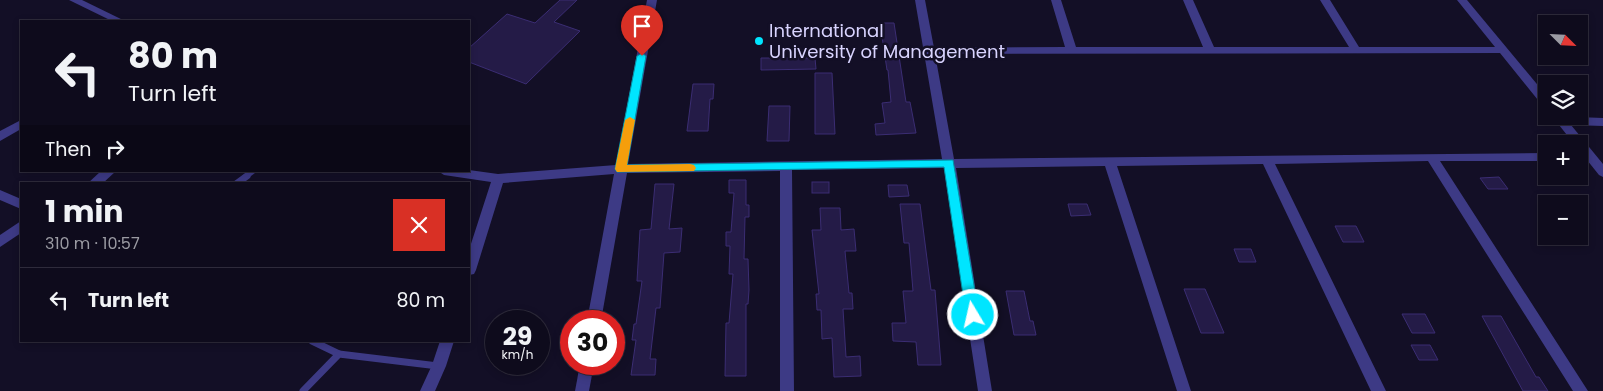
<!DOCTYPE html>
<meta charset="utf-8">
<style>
body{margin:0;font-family:Poppins,sans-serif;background:#1c1929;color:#f1f3f6;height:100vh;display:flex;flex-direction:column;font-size:19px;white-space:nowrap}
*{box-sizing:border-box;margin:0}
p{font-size:16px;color:#9b9ba3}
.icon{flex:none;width:28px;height:28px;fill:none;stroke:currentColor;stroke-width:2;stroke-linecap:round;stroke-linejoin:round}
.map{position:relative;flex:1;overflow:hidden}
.details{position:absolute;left:20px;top:182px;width:450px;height:160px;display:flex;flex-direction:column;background:#0e0b1c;border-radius:0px;box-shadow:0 2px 8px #0003,0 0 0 1px #2e2b3b}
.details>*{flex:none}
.guide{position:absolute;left:20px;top:20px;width:450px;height:152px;border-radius:0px;box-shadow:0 2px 8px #0003,0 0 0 1px #2e2b3b;background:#0e0b1c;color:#f1f3f6;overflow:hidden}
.needle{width:32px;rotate:114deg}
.tools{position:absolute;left:1538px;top:15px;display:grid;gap:10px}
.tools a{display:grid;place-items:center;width:50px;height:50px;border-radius:0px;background:#0e0b1c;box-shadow:0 2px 8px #0003,0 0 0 1px #2e2b3b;font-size:25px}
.speed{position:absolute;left:485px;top:310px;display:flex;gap:10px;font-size:25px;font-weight:700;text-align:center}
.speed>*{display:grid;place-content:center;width:65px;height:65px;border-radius:50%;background:#0e0b1c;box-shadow:0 2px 8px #0003,0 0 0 1px #2e2b3b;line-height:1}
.speed small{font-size:12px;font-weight:400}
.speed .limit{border:8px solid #d22;background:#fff;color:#111}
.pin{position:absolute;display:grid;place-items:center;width:42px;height:42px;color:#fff;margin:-51px -21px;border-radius:50% 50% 50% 0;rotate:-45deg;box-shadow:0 0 5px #0007}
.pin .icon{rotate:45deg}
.me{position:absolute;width:55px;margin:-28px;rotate:351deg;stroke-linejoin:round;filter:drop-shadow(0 0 4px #0008)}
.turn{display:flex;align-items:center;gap:18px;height:105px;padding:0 25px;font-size:22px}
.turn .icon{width:65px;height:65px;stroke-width:2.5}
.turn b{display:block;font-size:35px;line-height:42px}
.then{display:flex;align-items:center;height:48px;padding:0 25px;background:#0003;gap:10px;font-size:19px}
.round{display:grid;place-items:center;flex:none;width:52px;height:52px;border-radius:0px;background:#1c1929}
.headline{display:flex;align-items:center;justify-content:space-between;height:85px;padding:0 25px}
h1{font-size:30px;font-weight:700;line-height:38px}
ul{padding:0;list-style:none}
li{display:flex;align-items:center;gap:15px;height:65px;padding:0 25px;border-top:1px solid #2e2b3b}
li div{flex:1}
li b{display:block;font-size:19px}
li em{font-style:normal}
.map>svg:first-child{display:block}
.building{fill:#241b47;stroke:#3b2d73}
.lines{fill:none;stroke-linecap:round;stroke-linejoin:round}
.service-far1{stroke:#3d3a85;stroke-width:5.5}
.service{stroke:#3d3a85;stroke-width:7}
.minor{fill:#3d3a85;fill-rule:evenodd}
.route{fill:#00e5ff;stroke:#0095a6}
.slow{fill:#f59e0b}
.poi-dot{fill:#00e5ff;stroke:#130f26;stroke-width:2}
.labels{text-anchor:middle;stroke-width:5;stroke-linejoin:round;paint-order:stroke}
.poi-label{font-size:18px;fill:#d9d4ff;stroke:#130f26;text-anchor:start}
</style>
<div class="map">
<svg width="1603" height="391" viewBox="0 0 1603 391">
<rect width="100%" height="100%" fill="#130f26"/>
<!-- building -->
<g class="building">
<polygon points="560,0 577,0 554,22 580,31 526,84 469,62 469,48 507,14 535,23"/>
<polygon points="880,23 894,23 906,102 910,102 916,133 876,135 875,124 885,123 882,103 891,102 888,70 887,70"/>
<polygon points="761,58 815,58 816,69 761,70"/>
<polygon points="815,73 832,73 835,134 815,134"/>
<polygon points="693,84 714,84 713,99 710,99 708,131 687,131"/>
<polygon points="769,106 790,106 789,141 767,141"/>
<polygon points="1499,177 1508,189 1488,189 1480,178"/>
<polygon points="729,180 746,180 746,205 749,205 749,217 745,217 744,259 748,259 749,290 748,304 746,304 746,376 725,376 726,323 729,323 733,274 729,274 730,246 726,246 726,232 731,232 734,193 729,193"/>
<rect x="812" y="182" width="17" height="11"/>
<polygon points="655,184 674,184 669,229 682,228 680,252 664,253 660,308 656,308 650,359 656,359 655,375 631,375 636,340 632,340 634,324 636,324 642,281 637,281 640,230 651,229"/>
<polygon points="888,185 907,185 909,196 889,197"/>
<polygon points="900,204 920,204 931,290 935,290 936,303 941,365 918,365 916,342 893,341 892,323 906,323 903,291 913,291 909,243 904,243"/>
<polygon points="1068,204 1087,204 1091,215 1071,216"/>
<polygon points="820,208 840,208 841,230 854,229 856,251 845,251 849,293 852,293 853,309 843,309 846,357 860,356 861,376 834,377 832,338 822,339 821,310 817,310 816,294 819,294 812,230 821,230"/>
<polygon points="1335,226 1356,226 1364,242 1343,242"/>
<polygon points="1234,249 1251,249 1256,262 1239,262"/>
<polygon points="1184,289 1205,289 1224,333 1201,333"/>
<polygon points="1006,291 1024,291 1030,321 1033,321 1036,335 1014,335"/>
<polygon points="1402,314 1425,314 1435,333 1412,333"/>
<polygon points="1482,316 1501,316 1536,377 1539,377 1548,391 1523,391"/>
<polygon points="1411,345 1430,345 1438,360 1419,360"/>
</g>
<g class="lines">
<!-- service-far1 -->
<polyline class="service-far1" points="245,177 253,171"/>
<!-- service -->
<g class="service">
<polyline points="236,184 247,176"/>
<polyline points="312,341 339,354"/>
<polyline points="303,391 339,354 438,366"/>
</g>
<!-- minor -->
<g class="minor">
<polygon points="69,0 82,0 125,21 112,21"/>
<polygon points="647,0 657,0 628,164 942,159 915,0 925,0 934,48 1065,47 1051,0 1061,0 1076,47 1203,47 1183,0 1193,0 1214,47 1349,47 1320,0 1330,0 1359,47 1495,47 1457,0 1467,0 1546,95 1546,106 1542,105 1500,53 935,54 954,159 1546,153 1546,161 1440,161 1588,391 1573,391 1428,161 1275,164 1386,391 1371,391 1263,164 1117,166 1191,391 1177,391 1105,166 956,168 992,391 978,391 944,168 792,170 794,391 780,391 780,171 627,173 601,321 587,321 614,174 503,183 476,270 474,274 469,275 469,250 491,182 444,175 438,171 469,170 498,174 616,165"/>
<polygon points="1552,116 1603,118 1603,126 1571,125 1603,164 1603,177 1599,175 1579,150 1579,144 1574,144"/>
<polygon points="21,120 21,129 0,141 0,131"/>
<polygon points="101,171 116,171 102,184 87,184"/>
<polygon points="0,190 21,199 21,209 0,200"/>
<polygon points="21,221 21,233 0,247 0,235"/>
<polygon points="440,341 454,341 446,366 435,391 420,391 432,365"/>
<polygon points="580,364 594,364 589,391 575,391"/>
</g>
</g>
<!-- route -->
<polygon class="route" points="642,53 646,56 627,165 953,160 979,315 977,319 973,320 968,319 966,315 944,167 617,172 615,169 637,56"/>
<!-- slow -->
<polygon class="slow" points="630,117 635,120 627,165 690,164 694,165 696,168 694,171 617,172 615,169 625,120"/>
<!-- markers -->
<circle class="poi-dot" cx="759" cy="41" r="5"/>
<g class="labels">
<!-- poi labels -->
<g class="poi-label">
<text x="769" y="37">International<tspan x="769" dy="21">University of Management</tspan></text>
</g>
</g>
</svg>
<div class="tools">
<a><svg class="needle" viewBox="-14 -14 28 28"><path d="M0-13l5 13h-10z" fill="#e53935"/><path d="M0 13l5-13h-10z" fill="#9b9ba3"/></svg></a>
<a><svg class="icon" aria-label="layers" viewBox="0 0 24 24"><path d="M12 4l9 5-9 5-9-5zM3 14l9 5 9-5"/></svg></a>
<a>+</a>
<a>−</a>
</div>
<div class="speed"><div>29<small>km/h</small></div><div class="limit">30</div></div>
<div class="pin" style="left:642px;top:56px;background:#d93025"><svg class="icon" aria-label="arrive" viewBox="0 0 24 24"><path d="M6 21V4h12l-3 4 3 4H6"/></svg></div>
<svg class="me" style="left:973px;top:315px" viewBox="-20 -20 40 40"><circle r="17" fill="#00e5ff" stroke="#fff" stroke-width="3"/><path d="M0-11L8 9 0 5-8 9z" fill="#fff"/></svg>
<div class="guide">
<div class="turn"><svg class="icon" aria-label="left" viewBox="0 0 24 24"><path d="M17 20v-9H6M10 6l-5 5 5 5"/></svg><div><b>80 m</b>Turn left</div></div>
<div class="then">Then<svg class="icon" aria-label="right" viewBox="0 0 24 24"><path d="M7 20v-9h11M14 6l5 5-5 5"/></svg></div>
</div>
<section class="details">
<div class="headline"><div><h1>1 min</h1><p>310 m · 10:57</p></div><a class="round" style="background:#d93025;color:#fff"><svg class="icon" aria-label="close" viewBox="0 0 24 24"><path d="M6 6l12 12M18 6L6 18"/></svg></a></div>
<ul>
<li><svg class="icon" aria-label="left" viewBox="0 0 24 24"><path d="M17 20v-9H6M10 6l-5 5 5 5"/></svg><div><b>Turn left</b></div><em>80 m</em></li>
</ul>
</section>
</div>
